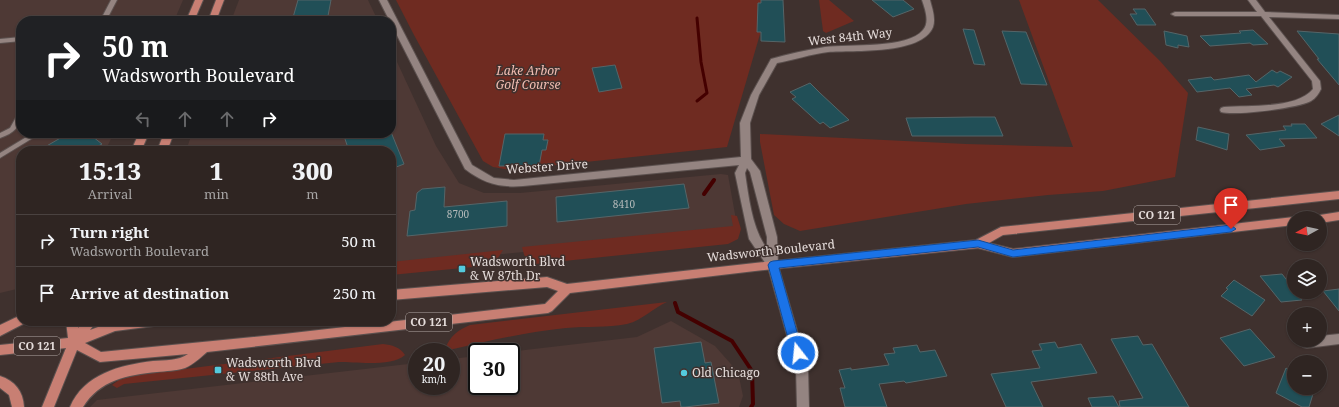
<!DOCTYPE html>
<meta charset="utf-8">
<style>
body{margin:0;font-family:"Noto Serif",serif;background:#3b312f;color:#f1f3f6;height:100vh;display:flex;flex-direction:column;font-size:15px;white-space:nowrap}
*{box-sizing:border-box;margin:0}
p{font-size:13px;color:#a7a5a5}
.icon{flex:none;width:22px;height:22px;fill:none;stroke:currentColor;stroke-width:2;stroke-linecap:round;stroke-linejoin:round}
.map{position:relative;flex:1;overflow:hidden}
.side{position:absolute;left:16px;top:146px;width:380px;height:180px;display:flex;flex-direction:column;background:#2f2522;border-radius:16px;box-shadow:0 1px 3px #0004,0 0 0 1px #4a4240}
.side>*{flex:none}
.hud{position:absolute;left:16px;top:16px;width:380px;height:122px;border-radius:16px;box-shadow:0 1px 3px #0004,0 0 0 1px #4a4240;background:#202124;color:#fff;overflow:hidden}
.needle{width:26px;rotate:262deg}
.tools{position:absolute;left:1287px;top:211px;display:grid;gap:8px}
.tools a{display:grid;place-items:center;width:40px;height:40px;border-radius:50%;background:#2f2522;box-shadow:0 1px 3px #0004,0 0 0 1px #4a4240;font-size:20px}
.speed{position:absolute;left:408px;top:343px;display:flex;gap:8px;font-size:20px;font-weight:700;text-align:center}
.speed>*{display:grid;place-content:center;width:52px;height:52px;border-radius:50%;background:#2f2522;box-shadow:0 1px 3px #0004,0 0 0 1px #4a4240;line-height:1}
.speed small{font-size:10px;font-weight:400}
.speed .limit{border:2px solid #111;border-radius:6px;background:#fff;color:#111}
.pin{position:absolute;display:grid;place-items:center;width:34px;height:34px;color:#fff;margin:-41px -17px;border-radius:50% 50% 50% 0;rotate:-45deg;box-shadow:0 0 4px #0007}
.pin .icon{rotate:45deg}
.me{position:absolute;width:44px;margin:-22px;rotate:344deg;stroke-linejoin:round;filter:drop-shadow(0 0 3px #0008)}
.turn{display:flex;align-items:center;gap:14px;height:84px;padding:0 20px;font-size:18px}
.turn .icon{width:52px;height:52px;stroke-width:2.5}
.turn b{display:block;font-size:28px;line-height:34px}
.lanes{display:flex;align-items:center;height:38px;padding:0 20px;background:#0003;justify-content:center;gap:20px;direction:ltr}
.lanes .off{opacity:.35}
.eta{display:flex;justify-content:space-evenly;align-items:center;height:68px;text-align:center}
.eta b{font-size:24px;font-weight:800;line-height:28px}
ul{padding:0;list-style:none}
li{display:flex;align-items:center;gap:12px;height:52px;padding:0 20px;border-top:1px solid #4a4240}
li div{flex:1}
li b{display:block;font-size:15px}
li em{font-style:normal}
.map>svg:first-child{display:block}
.built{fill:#4e3935}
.green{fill:#6f2b21}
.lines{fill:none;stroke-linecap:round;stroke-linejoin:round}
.stream-far1{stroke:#400;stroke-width:3}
.stream{stroke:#400;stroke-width:4}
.building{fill:#214f57;stroke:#556568}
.lane-casing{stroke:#5b504e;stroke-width:2}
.street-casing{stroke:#5b504e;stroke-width:2}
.primary-casing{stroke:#5b504e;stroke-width:2}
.lane{fill:#948481;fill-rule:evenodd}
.street{fill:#948481;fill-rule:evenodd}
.primary{fill:#c87f73;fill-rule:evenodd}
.route{fill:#1a73e8;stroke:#114b97}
.poi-dot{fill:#54cadd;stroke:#3f312e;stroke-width:1.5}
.labels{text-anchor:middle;stroke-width:3;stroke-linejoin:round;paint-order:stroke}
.number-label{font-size:10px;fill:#b4b9b9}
.shield{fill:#3f312e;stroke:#b3a9a6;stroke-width:1}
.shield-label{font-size:11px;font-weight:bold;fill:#e5dcda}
.street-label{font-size:12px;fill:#e5dcda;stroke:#3f312e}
.park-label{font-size:12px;font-style:italic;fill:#f1bcb1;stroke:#3f312e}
.poi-label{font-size:12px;fill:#e5dcda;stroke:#3f312e;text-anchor:start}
</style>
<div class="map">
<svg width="1339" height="407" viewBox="0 0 1339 407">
<rect width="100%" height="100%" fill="#3f312e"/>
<!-- built -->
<g class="built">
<polygon points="0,0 183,0 174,21 21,21 21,133 114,133 105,151 21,151 21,288 0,293"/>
<polygon points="239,0 368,0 378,21 231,21"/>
<polygon points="391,49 436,146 459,183 484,193 520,193 721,174 728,175 738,231 391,265 391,151 186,151 192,133 391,133"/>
<polygon points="671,321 715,346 738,372 743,396 739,407 90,407 97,400 417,363 417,386 451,386 451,359 477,356 477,386 511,386 511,352 508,352 637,337"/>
</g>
<!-- green -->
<g class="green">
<polygon points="396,0 770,0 727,147 510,170 493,167 483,161 414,35"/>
<polygon points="819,0 829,0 854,21 826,33 823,31"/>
<polygon points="1019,0 1098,0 1160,61 1188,93 1175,177 1103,191 1048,195 966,204 800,231 784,224 774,215 760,142 760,134 966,144 1073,147"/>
<path d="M731 215 737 216 741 229 738 239 728 244 535 264C526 263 524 255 522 247L733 226Z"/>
<polygon points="503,250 498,258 483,266 391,275 391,262"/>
<path d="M667 302C653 308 643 320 627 324 607 328 586 326 566 328 526 332 488 341 449 350L445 349C450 336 458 330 470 325Z"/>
<path d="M383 344C392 345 400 347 405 355 392 367 356 362 339 362L124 384 117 388 112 385 119 380 137 375Z"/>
</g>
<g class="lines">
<!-- stream-far1 -->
<polyline class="stream-far1" points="697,18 701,62 707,93 697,101"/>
<!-- stream -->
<g class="stream">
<polyline points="704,194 714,180"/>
<polyline points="675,303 678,312 732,341 752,371 753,404 751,407"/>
</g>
</g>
<!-- building -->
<g class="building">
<polygon points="298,0 331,0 327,21 292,21"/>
<polygon points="761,0 783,0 785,42 761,41 761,32 757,32 758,3 761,3"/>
<polygon points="872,0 903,0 914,9 893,17"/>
<polygon points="1133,9 1145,9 1156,25 1137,25 1130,14 1137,14"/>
<polygon points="963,29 974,30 985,65 974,64"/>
<polygon points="1253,30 1268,44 1253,45 1250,43 1210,46 1200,36 1241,33 1239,31"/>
<polygon points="1002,31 1026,32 1047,85 1021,84"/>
<polygon points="1164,31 1187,36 1189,47 1178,45 1178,48 1166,45"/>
<polygon points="1297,31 1339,34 1339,85 1317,59 1319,59"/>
<polygon points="615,65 622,88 599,92 592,68"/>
<polygon points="1272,70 1277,73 1280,71 1292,77 1278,87 1274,85 1246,89 1252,95 1239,97 1230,88 1197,92 1188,80 1211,77 1214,80 1249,75 1256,82"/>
<polygon points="810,83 820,93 849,120 830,128 823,122 820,124 800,106 792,99 796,97 790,92"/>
<polygon points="1339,115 1339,136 1321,124"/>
<polygon points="972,117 995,117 1003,136 912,136 906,118"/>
<polygon points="1291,124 1305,124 1317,138 1279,139 1285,146 1260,150 1246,135 1286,130 1283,126 1292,126"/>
<polygon points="1198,127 1229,134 1227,150 1196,140"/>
<polygon points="391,132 404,164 391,169 391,151 349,151 343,133"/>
<polygon points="69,133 73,133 78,137 85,133 88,133 102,144 89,151 38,151"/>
<polygon points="505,134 544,134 543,140 548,140 546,150 542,150 539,166 499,166"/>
<polygon points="684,184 689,208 557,222 556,197"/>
<polygon points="445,187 444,207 507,201 507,226 407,236 410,211 415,210 417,193 422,189"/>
<polygon points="1282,274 1294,289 1294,292 1296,292 1302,300 1281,302 1260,276"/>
<polygon points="1234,280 1265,300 1252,316 1221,296 1228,289 1226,288"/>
<polygon points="1339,289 1339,311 1323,291"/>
<polygon points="1250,329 1275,357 1244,366 1220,338"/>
<polygon points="1138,336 1143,345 1152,344 1189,407 1120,407 1119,401 1143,398 1111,339"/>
<polygon points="701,342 705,363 711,362 719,403 685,407 681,407 680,401 662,403 654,348"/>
<polygon points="1055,342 1058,348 1081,344 1097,373 1031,382 1043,407 1006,407 991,374 1040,368 1032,351 1042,350 1039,344"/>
<polygon points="917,345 920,352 935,350 947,376 906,383 904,381 879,384 887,407 845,407 840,388 845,388 839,370 851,368 851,370 889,365 884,354 895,353 893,348"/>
<polygon points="1286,368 1294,373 1294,388 1302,388 1313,394 1309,407 1302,407 1276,393"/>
<polygon points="1113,396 1119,407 1092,407 1088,398"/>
</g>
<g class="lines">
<!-- lane casing -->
<g class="lane-casing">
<g id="lane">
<polygon points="111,0 117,0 106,21 100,21"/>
<polygon points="21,37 21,41 0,43 0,39"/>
<path d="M19 112H21C21 127 14 133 0 138V133L10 128Z"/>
<polygon points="33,133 41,133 0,158 0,153"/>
</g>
</g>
<!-- street casing -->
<g class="street-casing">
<g id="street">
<path d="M379 0H387L472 165 494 178 514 180 741 157 740 123 751 95 771 59C788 54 807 50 825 47 849 44 908 49 923 30 930 22 925 9 922 0H930C932 8 936 18 933 27 922 55 853 50 828 52 811 54 794 60 777 63L759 95 750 123 751 159 760 171 777 237 778 265 808 368 809 407H797L796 368 768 267 749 239 735 173 739 165 523 186C500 188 483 183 465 169ZM747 168 750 172 767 237V249C752 228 749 199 745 173Z"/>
<path d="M1248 0H1256L1265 12 1339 15V19L1269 17 1320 81 1321 89C1319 93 1316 98 1311 101 1298 108 1235 116 1221 112L1220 110 1221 108 1224 107C1248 105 1297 109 1313 89L1312 81 1261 16H1175L1171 14 1175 12H1257Z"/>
<polygon points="1339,334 1339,344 1307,348 1303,347 1301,343 1303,340 1320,340 1320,336"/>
</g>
</g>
<!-- primary casing -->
<g class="primary-casing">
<g id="primary">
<polygon points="195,0 203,0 194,21 186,21"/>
<polygon points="216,0 224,0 216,21 208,21"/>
<polygon points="139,133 149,133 141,151 131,151"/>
<polygon points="164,133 174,133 167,151 157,151"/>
<path d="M1339 191V199L1003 235 989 243 1013 249 1294 217 1297 218H1294V225L1013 257 978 248 755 271 570 293 552 311 548 313 207 352C200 358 194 364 185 368 176 371 166 371 157 372 127 375 100 380 83 407H70C84 374 120 365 153 361 165 360 178 361 188 354L100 362 77 350 54 407H42L66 348 0 355V345L68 338 66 321H78V328L84 321H97L90 330 114 321H160L158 324 154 326 115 331 85 343 101 352 284 334 545 304 558 291 547 287 391 300V290L547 277 567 284 755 263 976 240 1001 227Z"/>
<polygon points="1339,212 1339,220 1320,223 1320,218 1315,218 1320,215"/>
<polygon points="21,315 21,321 26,321 25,323 0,336 0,325"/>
<path d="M0 376C15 381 23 391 24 407H12L9 395 0 388Z"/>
</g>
</g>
<!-- lane -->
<use href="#lane" class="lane"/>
<!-- street -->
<use href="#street" class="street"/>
<!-- primary -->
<use href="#primary" class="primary"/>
</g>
<!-- route -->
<polygon class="route" points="1231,225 1236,229 1231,232 1013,257 978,247 779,268 803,353 801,357 798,358 794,357 792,353 768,265 770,262 773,261 978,240 1013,250"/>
<!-- markers -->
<g class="poi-dot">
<rect x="458" y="265" width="8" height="8" rx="2"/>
<rect x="214" y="366" width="8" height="8" rx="2"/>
<circle cx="684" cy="373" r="4"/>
</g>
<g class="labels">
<!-- number labels -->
<g class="number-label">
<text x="624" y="208">8410</text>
<text x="458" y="218">8700</text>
</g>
<!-- shield labels -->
<g class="shield">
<rect x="1134" y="206" width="46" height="18" rx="3"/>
<rect x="406" y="313" width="46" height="18" rx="3"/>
<rect x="14" y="337" width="46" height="18" rx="3"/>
</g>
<g class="shield-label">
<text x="1157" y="219">CO 121</text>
<text x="429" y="326">CO 121</text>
<text x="37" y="350">CO 121</text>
</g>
<!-- street labels -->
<g class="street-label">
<text transform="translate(850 37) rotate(-6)" y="4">West 84th Way</text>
<text transform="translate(547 167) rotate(-4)" y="4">Webster Drive</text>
<text transform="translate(771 251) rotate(-6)" y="4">Wadsworth Boulevard</text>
</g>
<!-- park labels -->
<g class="park-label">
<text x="528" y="75">Lake Arbor<tspan x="528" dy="14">Golf Course</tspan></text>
</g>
<!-- poi labels -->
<g class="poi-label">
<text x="470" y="266">Wadsworth Blvd<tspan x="470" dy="14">&amp; W 87th Dr</tspan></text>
<text x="226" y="367">Wadsworth Blvd<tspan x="226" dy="14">&amp; W 88th Ave</tspan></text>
<text x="692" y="377">Old Chicago</text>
</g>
</g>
</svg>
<div class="tools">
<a><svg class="needle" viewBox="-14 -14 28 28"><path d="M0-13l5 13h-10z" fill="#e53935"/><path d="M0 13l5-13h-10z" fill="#a7a5a5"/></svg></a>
<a><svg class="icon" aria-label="layers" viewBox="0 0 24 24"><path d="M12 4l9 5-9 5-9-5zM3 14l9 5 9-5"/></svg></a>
<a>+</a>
<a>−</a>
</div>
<div class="speed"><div>20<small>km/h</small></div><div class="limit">30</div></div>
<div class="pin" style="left:1231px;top:229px;background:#d93025"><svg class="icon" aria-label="arrive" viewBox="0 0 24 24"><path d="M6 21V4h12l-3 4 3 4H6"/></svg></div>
<svg class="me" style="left:798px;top:353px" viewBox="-20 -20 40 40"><circle r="17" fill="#1a73e8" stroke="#fff" stroke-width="3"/><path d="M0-11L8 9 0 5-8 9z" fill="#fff"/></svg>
<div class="hud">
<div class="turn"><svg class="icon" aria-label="right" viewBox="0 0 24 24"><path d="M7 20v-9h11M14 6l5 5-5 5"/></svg><div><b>50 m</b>Wadsworth Boulevard</div></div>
<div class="lanes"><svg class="icon off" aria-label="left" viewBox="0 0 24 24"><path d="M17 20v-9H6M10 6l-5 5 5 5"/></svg><svg class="icon off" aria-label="ahead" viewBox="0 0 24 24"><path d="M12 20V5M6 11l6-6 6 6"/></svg><svg class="icon off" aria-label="ahead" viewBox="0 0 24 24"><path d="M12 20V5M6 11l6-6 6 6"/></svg><svg class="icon" aria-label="right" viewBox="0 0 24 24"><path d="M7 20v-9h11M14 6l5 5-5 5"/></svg></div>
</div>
<section class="side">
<div class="eta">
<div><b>15:13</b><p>Arrival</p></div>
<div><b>1</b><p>min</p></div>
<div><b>300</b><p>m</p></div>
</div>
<ul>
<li><svg class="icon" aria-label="right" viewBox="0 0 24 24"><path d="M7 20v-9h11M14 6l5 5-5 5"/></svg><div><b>Turn right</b><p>Wadsworth Boulevard</p></div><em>50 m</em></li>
<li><svg class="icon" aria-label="arrive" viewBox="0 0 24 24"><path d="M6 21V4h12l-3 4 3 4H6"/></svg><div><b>Arrive at destination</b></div><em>250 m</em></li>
</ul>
</section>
</div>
